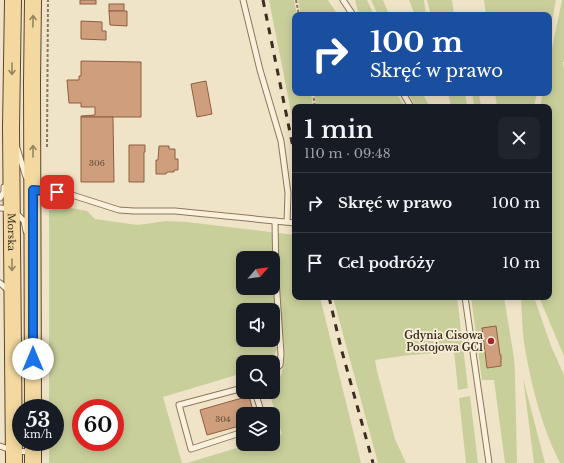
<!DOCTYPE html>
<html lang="pl">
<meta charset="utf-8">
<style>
body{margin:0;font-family:"Libre Baskerville",serif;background:#20242c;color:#f1f3f6;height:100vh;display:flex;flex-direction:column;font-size:15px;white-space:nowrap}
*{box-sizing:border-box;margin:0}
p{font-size:13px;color:#9ea1a6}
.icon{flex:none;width:22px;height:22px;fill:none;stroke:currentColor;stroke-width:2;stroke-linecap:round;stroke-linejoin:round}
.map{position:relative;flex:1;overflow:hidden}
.details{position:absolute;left:292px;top:104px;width:260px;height:196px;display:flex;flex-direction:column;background:#171b24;border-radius:8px;box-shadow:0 2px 10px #0003}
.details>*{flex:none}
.guide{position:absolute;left:292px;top:12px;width:260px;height:84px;border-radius:8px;box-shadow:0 2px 10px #0003;background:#1a4fa0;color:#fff;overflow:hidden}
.needle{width:26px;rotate:62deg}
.controls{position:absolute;left:236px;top:251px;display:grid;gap:8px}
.controls a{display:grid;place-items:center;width:44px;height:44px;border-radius:8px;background:#171b24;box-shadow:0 2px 10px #0003;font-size:20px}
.speed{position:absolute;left:12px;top:399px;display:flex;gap:8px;font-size:20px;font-weight:700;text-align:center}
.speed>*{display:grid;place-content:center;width:52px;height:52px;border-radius:50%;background:#171b24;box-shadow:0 2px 10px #0003;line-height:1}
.speed small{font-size:10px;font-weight:400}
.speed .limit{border:6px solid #d22;background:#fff;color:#111}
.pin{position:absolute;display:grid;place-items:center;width:34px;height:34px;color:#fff;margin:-17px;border-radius:8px;box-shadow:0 2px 6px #0006}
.me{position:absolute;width:44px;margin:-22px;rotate:0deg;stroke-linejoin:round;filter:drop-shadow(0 0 3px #0008)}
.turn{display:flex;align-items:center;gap:14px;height:84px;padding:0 12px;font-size:18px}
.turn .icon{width:52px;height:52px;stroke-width:2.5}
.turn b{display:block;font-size:28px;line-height:34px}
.round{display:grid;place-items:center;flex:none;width:42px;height:42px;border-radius:8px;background:#20242c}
.headline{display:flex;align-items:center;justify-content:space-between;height:68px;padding:0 12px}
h1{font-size:24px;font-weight:600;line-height:30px}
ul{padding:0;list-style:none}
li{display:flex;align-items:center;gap:12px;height:60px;padding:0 12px;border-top:1px solid #363941}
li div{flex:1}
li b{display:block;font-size:15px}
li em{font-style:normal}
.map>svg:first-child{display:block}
.green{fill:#c9cf9b;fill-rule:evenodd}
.building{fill:#cf9f7d;stroke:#8d5f41}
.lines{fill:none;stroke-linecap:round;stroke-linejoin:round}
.lane-casing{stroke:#8d765c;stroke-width:7}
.primary-casing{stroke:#5b4430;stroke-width:18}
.path{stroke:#8d765c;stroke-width:2;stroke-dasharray:3 2;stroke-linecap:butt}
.lane{stroke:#faf1dc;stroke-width:5}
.primary{stroke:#f3d9a0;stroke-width:16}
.rail{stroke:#3d2e20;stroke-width:3;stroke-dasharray:7 7;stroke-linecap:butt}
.oneway{stroke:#988460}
.route-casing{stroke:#114b97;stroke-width:10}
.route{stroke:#1a73e8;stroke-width:7}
.poi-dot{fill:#9e2a2b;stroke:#f7eed8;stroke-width:1.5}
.labels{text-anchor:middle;stroke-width:3.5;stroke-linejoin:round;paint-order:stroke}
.number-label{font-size:8px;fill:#624a37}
.street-label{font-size:10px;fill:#3d2e20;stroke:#f7eed8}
.poi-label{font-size:10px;font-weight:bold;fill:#3d2e20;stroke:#f7eed8;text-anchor:end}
</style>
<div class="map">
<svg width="564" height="463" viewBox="0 0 564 463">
<rect width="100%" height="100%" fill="#f0e4c8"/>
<!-- green -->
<g class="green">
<polygon points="269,0 294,0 297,15 295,15 295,93 311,93 313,107 295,107 295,132"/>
<polygon points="298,0 328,0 338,15 301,15"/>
<polygon points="355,0 367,0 374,15 359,15"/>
<polygon points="371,0 383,0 389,15 378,15"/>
<polygon points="409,0 424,0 426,15 415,15"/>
<polygon points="427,0 452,0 454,15 431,15"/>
<polygon points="484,0 556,0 549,36 549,15 486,15"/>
<polygon points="562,0 564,0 564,62 563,62 564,70 564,356 539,297 549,297 549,107 540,107 543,93 549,93 549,63"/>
<polygon points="314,93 396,93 405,107 317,107"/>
<polygon points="408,93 422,93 430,107 416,107"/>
<polygon points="448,93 465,93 467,107 474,105 472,93 479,93 481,107 451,107"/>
<polygon points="495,93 537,93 534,107 497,107"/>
<path d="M66 207 87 211 95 219 138 225 166 221 187 222 295 235V297H320L361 463H187L250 444H273V437L282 434 269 392H273V380L281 376C286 359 285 342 281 325L276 326 277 349 271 362H243V373L163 397 182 463H49V442H55V408H49V210ZM243 258H273V288H243ZM243 310H273V340H243ZM81 408H115V442H81Z"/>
<polygon points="333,297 457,297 468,388 458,390 454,351 402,356 375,360 377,371 395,439 406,463 378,463"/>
<path d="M471 297H504L514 358 515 373 517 463H505L494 380H482ZM496 326 500 355 501 356V366L487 368 482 328Z"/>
<path d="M521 297H534L551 346 564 375V463H560C542 428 532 388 525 349 522 332 522 314 521 297Z"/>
<polygon points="523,378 545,463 534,463"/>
<polygon points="470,396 478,463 466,463 459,398"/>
</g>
<!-- building -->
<g class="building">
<rect x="80" y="0" width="16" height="4"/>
<rect x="109" y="4" width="15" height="7"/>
<polygon points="109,11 127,11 127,26 110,25"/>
<polygon points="81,21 102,22 102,31 106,31 106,40 81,39"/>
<polygon points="81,61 141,62 141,117 81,117 81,116 95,115 95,107 81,107 81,103 69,103 67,80 79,80 79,76 81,76"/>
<polygon points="206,81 212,114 197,117 191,84"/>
<polygon points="81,117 113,117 114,182 81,182"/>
<polygon points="129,145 145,145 145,152 144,152 144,182 129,182"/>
<polygon points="159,146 169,146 169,149 175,149 175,159 178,159 178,170 174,170 174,172 167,172 166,174 156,174 156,160 158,160"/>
<polygon points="496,326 500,355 501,355 501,366 487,368 482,328"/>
<polygon points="249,396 254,414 243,414 243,425 207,435 200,410"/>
</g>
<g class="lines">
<!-- lane casing -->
<g class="lane-casing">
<g id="lane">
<polyline points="243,0 260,70 281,141 288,193 287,222"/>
<polyline points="343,0 353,15"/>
<polyline points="403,93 411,107"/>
<polyline points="17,148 26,177"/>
<polyline points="33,191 57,192 72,195 119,210 134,211 175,211 295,223"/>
<polyline points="0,198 4,192 4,187"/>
<polyline points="0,208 12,209 24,221 26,231"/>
<polyline points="0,283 8,290"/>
<polyline points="465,297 489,463"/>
<polyline points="273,371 280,365 281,354 276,280 275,221"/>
<polyline points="243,388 179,405 191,449 243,432"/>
<polyline points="255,392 262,414"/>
<polyline points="0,446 14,451 30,452"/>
</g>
</g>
<!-- primary casing -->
<g class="primary-casing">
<g id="primary">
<path id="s1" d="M13 0 11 128 14 463"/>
<polyline points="33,0 32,83 33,408"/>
<polyline points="33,463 33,442"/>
</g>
</g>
<!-- path -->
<g class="path">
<polyline points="296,0 299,15"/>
<polyline points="313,93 315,107"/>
<polyline points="47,147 48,0"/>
</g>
<!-- lane -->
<use href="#lane" class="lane"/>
<!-- primary -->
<use href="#primary" class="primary"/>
<!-- rail -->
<g class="rail">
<polyline points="263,0 295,157"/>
<polyline points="329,297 341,348 373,463"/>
</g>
</g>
<!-- one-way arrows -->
<defs><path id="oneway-shaft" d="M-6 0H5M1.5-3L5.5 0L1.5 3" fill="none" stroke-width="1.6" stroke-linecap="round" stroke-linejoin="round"/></defs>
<g class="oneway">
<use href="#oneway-shaft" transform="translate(33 21) rotate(-89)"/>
<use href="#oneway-shaft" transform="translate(12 69) rotate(90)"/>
<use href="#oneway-shaft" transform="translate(33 151) rotate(-90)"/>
<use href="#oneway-shaft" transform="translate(12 265) rotate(90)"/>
</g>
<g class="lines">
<!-- route casing -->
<g class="route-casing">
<polyline id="route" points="33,359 33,190 57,192"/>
</g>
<!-- route -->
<use href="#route" class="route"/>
</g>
<!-- markers -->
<circle class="poi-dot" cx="491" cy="341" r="4"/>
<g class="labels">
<!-- number labels -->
<g class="number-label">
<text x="97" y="166">306</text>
<text x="223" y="422">304</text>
</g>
<!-- street labels -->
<g class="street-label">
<text dy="4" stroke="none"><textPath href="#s1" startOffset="232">Morska</textPath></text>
</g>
<!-- poi labels -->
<g class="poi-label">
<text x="483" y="339">Gdynia Cisowa<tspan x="483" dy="12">Postojowa GC1</tspan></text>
</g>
</g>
</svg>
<div class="controls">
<a><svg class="needle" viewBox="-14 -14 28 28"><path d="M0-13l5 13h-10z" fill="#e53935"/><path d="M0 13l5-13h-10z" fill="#9ea1a6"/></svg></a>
<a><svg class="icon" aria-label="sound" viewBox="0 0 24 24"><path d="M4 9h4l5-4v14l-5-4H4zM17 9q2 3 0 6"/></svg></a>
<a><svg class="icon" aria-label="search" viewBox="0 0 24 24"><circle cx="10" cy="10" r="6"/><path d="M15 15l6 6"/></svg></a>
<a><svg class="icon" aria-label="layers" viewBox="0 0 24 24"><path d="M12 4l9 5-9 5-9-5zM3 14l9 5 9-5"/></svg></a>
</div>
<div class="speed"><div>53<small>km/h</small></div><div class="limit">60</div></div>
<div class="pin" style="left:57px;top:192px;background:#d93025"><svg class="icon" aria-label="arrive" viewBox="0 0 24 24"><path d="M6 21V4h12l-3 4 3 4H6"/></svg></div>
<svg class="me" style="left:33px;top:359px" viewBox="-20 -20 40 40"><circle r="19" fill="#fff"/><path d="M0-13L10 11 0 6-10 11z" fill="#1a73e8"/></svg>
<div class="guide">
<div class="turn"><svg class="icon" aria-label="right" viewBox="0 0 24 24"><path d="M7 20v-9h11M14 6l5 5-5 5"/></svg><div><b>100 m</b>Skręć w prawo</div></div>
</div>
<section class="details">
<div class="headline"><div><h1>1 min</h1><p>110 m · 09:48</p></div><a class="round"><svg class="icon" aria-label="close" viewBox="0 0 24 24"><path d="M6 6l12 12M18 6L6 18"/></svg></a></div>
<ul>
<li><svg class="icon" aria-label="right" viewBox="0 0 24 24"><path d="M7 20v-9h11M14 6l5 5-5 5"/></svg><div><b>Skręć w prawo</b></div><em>100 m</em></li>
<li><svg class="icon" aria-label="arrive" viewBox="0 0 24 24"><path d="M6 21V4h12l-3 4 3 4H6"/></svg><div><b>Cel podróży</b></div><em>10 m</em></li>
</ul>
</section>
</div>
